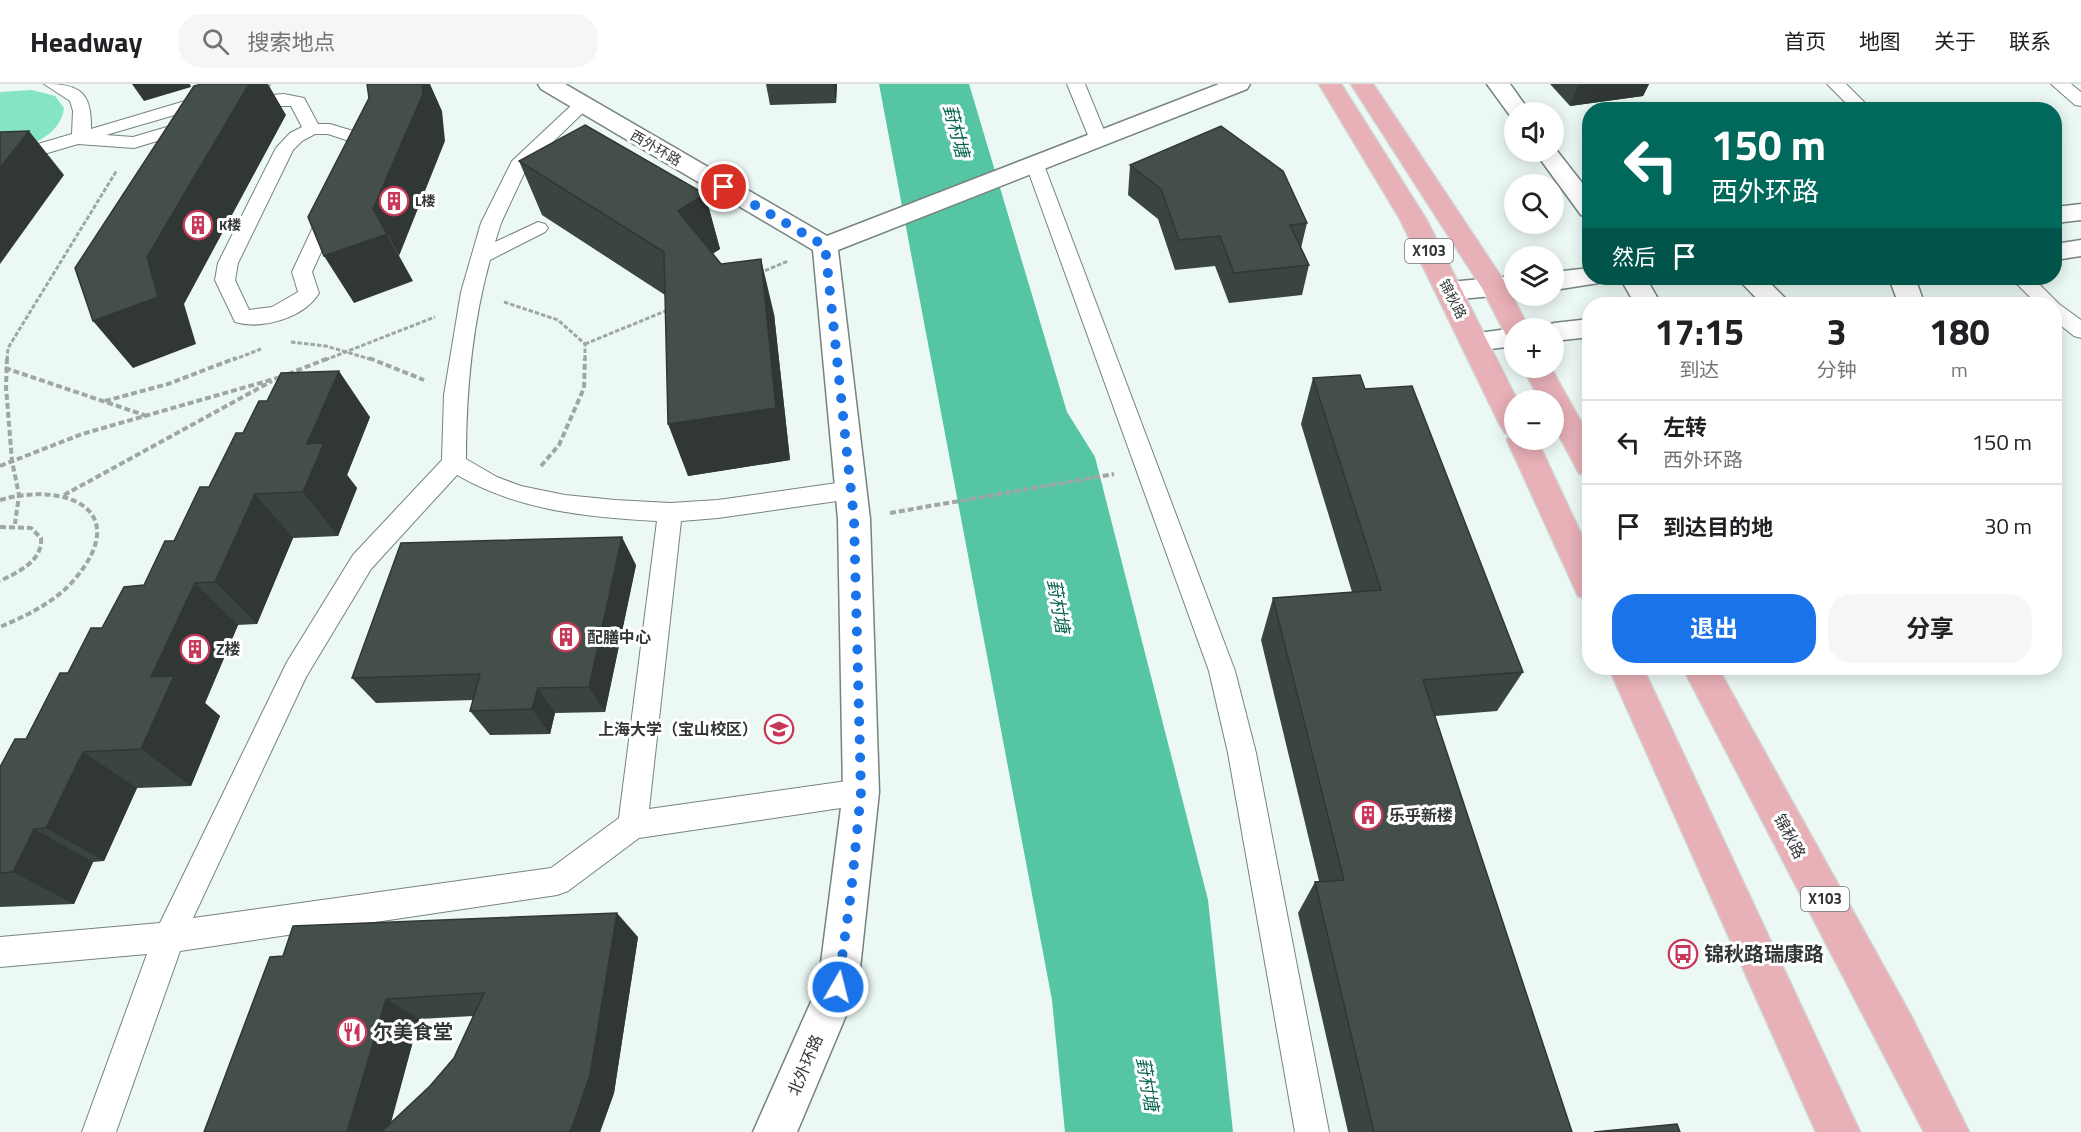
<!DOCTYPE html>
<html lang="zh">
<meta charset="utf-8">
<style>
body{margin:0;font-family:"Titillium Web","Noto Sans SC",sans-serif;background:#f6f6f6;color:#202124;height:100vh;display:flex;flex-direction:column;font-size:22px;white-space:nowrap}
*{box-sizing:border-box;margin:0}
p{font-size:20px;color:#757577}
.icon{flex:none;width:33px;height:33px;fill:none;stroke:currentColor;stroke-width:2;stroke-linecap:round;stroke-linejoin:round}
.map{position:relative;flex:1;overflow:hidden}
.side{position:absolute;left:1582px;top:213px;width:480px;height:378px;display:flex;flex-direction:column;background:#fff;border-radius:24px;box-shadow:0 3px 15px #0003}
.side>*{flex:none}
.guide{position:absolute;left:1582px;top:18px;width:480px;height:183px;border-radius:24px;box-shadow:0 3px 15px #0003;background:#00695c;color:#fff;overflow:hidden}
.tools{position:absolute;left:1504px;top:18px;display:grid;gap:12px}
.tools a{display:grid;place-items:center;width:60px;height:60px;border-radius:50%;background:#fff;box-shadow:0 3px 15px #0003;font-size:30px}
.pin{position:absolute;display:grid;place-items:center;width:51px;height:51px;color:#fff;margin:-26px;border:3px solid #fff;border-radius:50%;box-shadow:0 2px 6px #0007}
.me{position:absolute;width:66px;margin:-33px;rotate:8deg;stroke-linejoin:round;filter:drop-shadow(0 0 4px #0008)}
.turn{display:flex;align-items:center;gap:21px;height:126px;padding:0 30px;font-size:27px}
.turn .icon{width:78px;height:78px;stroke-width:2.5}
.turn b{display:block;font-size:42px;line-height:51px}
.then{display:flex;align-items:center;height:57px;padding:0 30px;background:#0003;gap:12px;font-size:22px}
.eta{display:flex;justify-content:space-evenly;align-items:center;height:102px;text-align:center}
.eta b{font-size:36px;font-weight:700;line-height:42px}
.button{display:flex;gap:12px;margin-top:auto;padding:12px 30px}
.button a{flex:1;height:69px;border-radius:24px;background:#1a73e8;color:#fff;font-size:24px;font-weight:700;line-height:69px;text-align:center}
.button a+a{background:#f6f6f6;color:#202124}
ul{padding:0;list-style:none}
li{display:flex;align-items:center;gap:18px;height:84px;padding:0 30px;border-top:2px solid #e0e0e0}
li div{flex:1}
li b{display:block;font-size:22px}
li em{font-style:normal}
header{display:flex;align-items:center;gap:36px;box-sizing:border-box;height:84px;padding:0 30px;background:#fff;border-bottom:2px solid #e0e0e0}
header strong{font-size:28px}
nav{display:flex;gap:33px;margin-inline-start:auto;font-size:21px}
.search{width:420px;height:54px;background:#f6f6f6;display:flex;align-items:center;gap:15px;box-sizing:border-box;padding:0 21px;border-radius:24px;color:#757577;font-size:22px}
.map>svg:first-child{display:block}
.green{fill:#84e4c5}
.water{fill:#55c5a3}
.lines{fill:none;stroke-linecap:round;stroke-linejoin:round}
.lane-casing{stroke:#77837e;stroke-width:2}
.street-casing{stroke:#77837e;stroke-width:3}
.primary-casing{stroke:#d2d3d3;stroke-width:3}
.path-far1{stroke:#9ea7a4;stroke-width:3;stroke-dasharray:4.5 2;stroke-linecap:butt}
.path{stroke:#9ea7a4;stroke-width:4;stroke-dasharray:6 3;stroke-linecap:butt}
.lane{fill:#fff;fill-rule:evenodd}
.street{fill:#fff;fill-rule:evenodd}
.primary{fill:#e8b0b7;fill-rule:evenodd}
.wall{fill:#3a4440;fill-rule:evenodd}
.shaded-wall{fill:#303734}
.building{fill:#444f4b;stroke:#303734;stroke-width:1.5}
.route{stroke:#1a73e8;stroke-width:10;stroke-dasharray:0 18}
.labels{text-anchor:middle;stroke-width:6;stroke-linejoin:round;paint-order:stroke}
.far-street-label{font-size:14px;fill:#333837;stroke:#fff}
.far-poi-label{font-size:14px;font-weight:bold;fill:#333837;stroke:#fff;text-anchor:start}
.shield{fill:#fff;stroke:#707473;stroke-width:1.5}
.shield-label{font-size:15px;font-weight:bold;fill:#333837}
.poi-label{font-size:16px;font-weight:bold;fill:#333837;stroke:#fff;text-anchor:start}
.street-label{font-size:16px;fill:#333837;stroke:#fff}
.water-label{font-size:18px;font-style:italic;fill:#06644e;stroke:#fff}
.near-poi-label{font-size:20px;font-weight:bold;fill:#333837;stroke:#fff;text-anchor:start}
</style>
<header>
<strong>Headway</strong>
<div class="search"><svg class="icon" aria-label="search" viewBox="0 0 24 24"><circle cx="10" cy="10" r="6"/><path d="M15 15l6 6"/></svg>搜索地点</div>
<nav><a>首页</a><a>地图</a><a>关于</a><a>联系</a></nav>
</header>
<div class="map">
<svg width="2081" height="1048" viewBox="0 0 2081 1048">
<rect width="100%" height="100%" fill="#ebf8f3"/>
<!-- green -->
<path class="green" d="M32 6 55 12 64 24C61 53 24 64 0 73V8Z"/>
<!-- water -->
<polygon class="water" points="879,0 969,0 1067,328 1095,373 1208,816 1233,1048 1065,1048 1052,916"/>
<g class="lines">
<!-- lane casing -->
<g class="lane-casing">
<g id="lane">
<path d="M44 0C79 0 92 7 91 45L242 0H270L267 4 106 51 133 53 194 35 203 40 200 44 134 64 78 60 0 83V71L72 50 73 27 70 17Z"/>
<polygon points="1067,0 1085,0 1108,56 1105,60 1093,60 1090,56"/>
<polygon points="1827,0 1846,0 1872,26 1853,26"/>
<polygon points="2051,0 2071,0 2081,8 2081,22 2075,21"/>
<path d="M284 10 304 14 318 40H330L363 50 368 64 312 188 319 209C304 234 262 246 235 238L215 196 218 179 276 64 290 49 302 43 291 22H270L243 30 234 25C243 14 270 11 284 10ZM315 50H328L349 57 350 64 292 188 298 208 272 223 249 226 235 196 238 179 293 66 302 57Z"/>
<path d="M582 16 591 21 527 83 501 139 495 158 538 138 545 140 548 144 545 148 490 176C472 241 466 308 466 375L497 393 521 402 565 411 615 416 670 419 718 416 851 397 859 400 863 406 859 412 851 415 718 434 681 437 649 725 861 695 871 699 875 708 871 717 861 721 639 754 568 807 557 811 180 867 116 1048H82L147 870 0 883V853L160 839 287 578 353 471 442 376 444 311 461 208 481 139 512 77 576 17ZM457 391C519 427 587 433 657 437L619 734 551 784 193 834 306 593 371 485Z"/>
<polygon points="1035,75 1044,81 1235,587 1256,669 1329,1048 1295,1048 1228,669 1209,587 1026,81"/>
<polygon points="2011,194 2033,194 2059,220 2081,236 2081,254 2074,252 2055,237 2055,220 2037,220"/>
</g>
</g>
<!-- street casing -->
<g class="street-casing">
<g id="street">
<polygon points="538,0 565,0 827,152 1219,0 1250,0 1247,5 838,166 870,435 879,708 858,903 797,1048 753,1048 818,902 843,708 838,435 813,166 541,5"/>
<polygon points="1487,0 1510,0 1530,28 1515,28 1515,34 1511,33"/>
<polygon points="1554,63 1590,109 1590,134 1581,131 1535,68 1554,68"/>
<polygon points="2081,120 2081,136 2055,139 2055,123"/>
<polygon points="2081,156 2081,172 2055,176 2055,160"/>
<polygon points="1590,184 1590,194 1603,194 1599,199 1554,206 1554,188"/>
<polygon points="1515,192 1515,210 1449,216 1440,213 1436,207 1440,201 1449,198"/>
<polygon points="1620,194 1646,194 1661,220 1635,220"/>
<polygon points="1737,194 1765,194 1791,220 1762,220"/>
<polygon points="1889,194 1915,194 1922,213 1919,220 1893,220 1896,213"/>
<polygon points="1590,235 1590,253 1554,257 1554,244 1542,244 1554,239"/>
<polygon points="1515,244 1518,244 1515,244 1515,262 1474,267 1464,265 1460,258 1464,251"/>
</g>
</g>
<!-- primary casing -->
<g class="primary-casing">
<g id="primary">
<polygon points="1319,0 1341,0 1426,135 1517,316 1515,316 1515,356 1537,356 1590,469 1590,516 1578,512 1574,503 1507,356 1510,350 1505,349 1500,341 1400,135"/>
<polygon points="1351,0 1373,0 1504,197 1529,244 1515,244 1515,253 1506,251 1482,204"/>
<polygon points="1523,284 1551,284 1590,354 1590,392 1579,389 1554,342 1554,316 1540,316"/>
<polygon points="1609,584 1643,584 1860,1048 1816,1048"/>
<polygon points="1683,584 1718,584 1910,930 1969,1048 1924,1048"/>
</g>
</g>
<!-- path-far1 -->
<g class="path-far1">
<polyline points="759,189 788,177"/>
<polyline points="504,218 558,236 585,260 585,276"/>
<polyline points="291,258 326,262 373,276"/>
<polyline points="585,260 668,226"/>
<polyline points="7,276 8,264 117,86"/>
<polyline points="233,276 261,265"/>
<polyline points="325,276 435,233"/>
</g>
<!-- path -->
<g class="path">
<polyline points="7,274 6,303 12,377 19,411 15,440"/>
<polyline points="369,274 424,296"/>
<polyline points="5,284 147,332"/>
<polyline points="288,290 329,274"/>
<polyline points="105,317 168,300 236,274"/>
<polyline points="0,382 82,350 281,293"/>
<polyline points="541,382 559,361 584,304 585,274"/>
<polyline points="64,411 272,297"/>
<path d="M0 416C66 397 134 426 74 496 55 518 26 532 0 543"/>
<polyline points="890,429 1114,390"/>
<path d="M0 443 31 444 41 454C43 477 18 488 0 497"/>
</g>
<!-- lane -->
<use href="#lane" class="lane"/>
<!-- street -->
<use href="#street" class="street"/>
<!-- primary -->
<use href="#primary" class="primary"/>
</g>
<!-- wall -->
<g class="wall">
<polygon points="766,0 837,0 836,19 770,21"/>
<polygon points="1550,0 1649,0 1643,12 1570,22"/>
<polygon points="519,77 705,110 720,165 712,170 721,180 774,230 790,376 688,392 665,211 542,131"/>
<polygon points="1130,81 1307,139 1301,164 1309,181 1302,211 1229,219 1215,182 1175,186 1158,135 1128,111"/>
<polygon points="1313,294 1365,305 1523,588 1497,627 1435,632 1572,1048 1348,1048 1298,829 1315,798 1319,797 1261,556 1273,514 1352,508 1301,340"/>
<polygon points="370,333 347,391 357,404 338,452 293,454 257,540 238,541 205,619 220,632 191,702 137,704 104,777 93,778 74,820 0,823 0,683 26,655 68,589 102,544 144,501 174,457 243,349"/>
<polygon points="636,481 605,628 555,629 550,650 490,651 470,627 473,616 376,619 352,594"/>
<path d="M638 853 614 1009 600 1048H204L270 873ZM473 932 454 974 430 1002 391 1039 419 935Z"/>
</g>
<!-- shaded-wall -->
<g class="shaded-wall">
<polygon points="132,0 190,0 191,3 144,17"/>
<polygon points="249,0 268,0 286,31 184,220 196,260 133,284 93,237"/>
<polygon points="422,0 430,0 442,27 445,57 399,172 373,125"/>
<polygon points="833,0 837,0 836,19"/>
<polygon points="1588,0 1649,0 1643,12 1570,22 1578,1"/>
<polygon points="29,47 64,91 0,180 0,84"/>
<polygon points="705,110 720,165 694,182 678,127"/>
<polygon points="387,150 413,197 354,219 324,172"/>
<polygon points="761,175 774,230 790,376 688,392 668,340"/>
<polygon points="339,287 370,333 347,391 357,404 338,452 303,408 307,360"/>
<polygon points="255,410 293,454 257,540 215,498"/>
<polygon points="622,453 636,481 605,628 589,603"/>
<polygon points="195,499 238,541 205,619 220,632 191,702 141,665 151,593"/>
<polygon points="538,604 555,629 550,650 532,625"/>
<polygon points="83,668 137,704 104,777 46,744"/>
<polygon points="34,745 93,778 74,820 13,788"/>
<polygon points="617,829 638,853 614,1009 600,1048 569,1048"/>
<polygon points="386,915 419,935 388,1048 347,1048"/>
</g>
<!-- building -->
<g class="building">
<polygon points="202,0 249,0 147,173 158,213 93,237 75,184 194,2"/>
<polygon points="367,0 422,0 423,10 373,125 387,150 324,172 308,133 369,14"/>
<polygon points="585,41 705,110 678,127 721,180 761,175 776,324 668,340 664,168 519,77"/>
<polygon points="1221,42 1283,87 1307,139 1290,141 1309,181 1234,189 1220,152 1179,156 1161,105 1130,81"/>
<polygon points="29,47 0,84 0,48"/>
<polygon points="339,287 307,360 324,359 303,408 255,410 215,498 195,499 151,593 174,592 141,665 83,668 46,744 34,745 13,788 0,789 0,683 15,655 26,655 60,589 68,589 91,544 102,544 124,503 144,501 165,457 174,457 200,403 209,403 236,349 243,349 259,317 267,317 281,289"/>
<polygon points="1360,291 1365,305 1412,302 1523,588 1423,596 1572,1048 1374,1048 1315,798 1344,796 1273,514 1381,506 1313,294"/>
<polygon points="622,453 589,603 538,604 532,625 470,627 480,590 352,594 401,459"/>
<polygon points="617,829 590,991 573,1041 569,1048 381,1048 430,1002 454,974 484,909 386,915 347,1048 204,1048 270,873 283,872 293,842"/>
<polygon points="1677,1040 1680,1048 1594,1048"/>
</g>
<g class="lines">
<!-- route -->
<polyline class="route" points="724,103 825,162 854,435 861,708 851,809 838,903"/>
</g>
<!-- icons -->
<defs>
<g id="building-ring" transform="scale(1.5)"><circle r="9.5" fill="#fff" stroke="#c73757" stroke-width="1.5"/><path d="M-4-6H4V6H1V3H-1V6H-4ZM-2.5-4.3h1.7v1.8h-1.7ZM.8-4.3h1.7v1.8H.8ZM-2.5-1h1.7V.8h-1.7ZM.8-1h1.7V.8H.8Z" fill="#c73757"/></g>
<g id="university-ring" transform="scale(1.5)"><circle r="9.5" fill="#fff" stroke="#c73757" stroke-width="1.5"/><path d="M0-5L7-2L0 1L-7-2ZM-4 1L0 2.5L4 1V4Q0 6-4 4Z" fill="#c73757"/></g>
<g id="bus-ring" transform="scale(1.5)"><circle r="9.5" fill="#fff" stroke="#c73757" stroke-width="1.5"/><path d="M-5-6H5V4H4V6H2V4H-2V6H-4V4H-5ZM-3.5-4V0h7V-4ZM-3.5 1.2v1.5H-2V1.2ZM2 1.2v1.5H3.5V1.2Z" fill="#c73757"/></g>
<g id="restaurant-ring" transform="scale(1.5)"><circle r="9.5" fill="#fff" stroke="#c73757" stroke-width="1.5"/><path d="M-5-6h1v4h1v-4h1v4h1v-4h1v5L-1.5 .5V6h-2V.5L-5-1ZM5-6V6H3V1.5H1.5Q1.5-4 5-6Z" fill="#c73757"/></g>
</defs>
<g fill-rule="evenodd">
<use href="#building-ring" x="394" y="117"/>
<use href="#building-ring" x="198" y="141"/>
<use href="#building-ring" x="566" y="553"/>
<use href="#building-ring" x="195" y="565"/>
<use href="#university-ring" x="779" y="645"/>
<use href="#building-ring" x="1368" y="731"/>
<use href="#bus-ring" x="1683" y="870"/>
<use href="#restaurant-ring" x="352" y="948"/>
</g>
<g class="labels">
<!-- far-street labels -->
<g class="far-street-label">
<text transform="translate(656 64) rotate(30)" y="5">西外环路</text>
<text transform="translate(1453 215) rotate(63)" y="5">锦秋路</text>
</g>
<!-- far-poi labels -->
<g class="far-poi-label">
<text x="415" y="122">L楼</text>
<text x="219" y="146">K楼</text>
</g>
<!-- shield labels -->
<g class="shield">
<rect x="1405" y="155" width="48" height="24" rx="4.5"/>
<rect x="1801" y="803" width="48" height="24" rx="4.5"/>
</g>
<g class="shield-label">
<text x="1429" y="172">X103</text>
<text x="1825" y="820">X103</text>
</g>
<!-- poi labels -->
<g class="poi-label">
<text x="587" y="559">配膳中心</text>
<text x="216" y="571">Z楼</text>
<text x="758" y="651" text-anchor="end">上海大学（宝山校区）</text>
<text x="1389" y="737">乐乎新楼</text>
</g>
<!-- street labels -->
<g class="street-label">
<text transform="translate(1790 752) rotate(62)" y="6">锦秋路</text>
<text transform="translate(805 981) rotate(-67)" y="6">北外环路</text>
</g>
<!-- water labels -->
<g class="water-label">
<text transform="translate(956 47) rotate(75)" y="6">葑村塘</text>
<text transform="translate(1058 522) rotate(80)" y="6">葑村塘</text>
<text transform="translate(1147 1000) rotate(80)" y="6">葑村塘</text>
</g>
<!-- near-poi labels -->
<g class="near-poi-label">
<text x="1704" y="877">锦秋路瑞康路</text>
<text x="373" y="955">尔美食堂</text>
</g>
</g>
</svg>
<div class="tools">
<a><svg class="icon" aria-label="sound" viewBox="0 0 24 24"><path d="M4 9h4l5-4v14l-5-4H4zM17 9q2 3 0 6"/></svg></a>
<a><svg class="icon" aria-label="search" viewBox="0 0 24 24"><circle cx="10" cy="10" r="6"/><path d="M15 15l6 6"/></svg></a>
<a><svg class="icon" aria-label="layers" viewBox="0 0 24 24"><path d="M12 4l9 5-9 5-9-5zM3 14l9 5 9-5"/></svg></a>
<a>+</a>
<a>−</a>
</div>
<div class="pin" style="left:724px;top:103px;background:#d93025"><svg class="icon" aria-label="arrive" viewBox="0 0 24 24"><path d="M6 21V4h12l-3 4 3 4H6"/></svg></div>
<svg class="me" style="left:838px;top:903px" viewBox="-20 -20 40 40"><circle r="17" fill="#1a73e8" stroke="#fff" stroke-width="3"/><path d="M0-11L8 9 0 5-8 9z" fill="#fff"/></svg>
<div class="guide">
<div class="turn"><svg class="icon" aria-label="left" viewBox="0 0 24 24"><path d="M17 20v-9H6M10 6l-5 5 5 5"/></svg><div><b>150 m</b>西外环路</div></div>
<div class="then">然后<svg class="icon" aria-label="arrive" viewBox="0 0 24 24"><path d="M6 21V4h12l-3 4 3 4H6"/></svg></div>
</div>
<section class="side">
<div class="eta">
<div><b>17:15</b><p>到达</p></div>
<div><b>3</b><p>分钟</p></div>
<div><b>180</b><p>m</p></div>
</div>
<ul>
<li><svg class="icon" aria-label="left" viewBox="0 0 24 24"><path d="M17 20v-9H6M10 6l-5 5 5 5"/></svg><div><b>左转</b><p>西外环路</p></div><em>150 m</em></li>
<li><svg class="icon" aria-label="arrive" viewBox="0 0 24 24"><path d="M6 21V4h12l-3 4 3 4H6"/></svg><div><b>到达目的地</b></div><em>30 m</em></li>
</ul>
<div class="button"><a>退出</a><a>分享</a></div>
</section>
</div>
